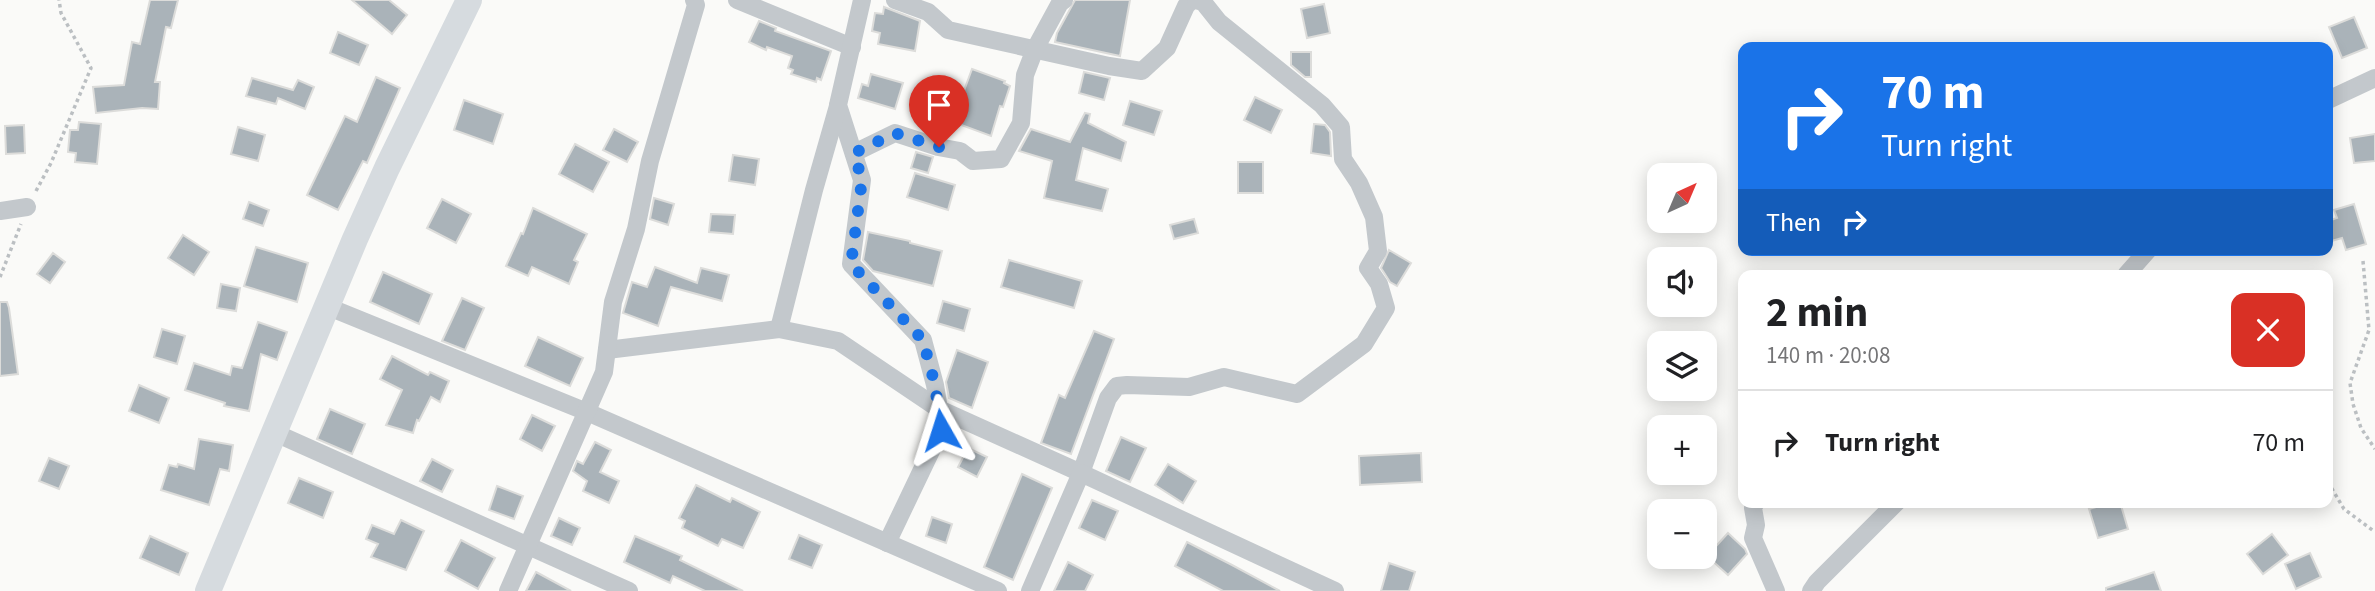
<!DOCTYPE html>
<meta charset="utf-8">
<style>
body{margin:0;font-family:"Source Sans 3",sans-serif;background:#f2f2f2;color:#202124;height:100vh;display:flex;flex-direction:column;font-size:26px;white-space:nowrap}
*{box-sizing:border-box;margin:0}
p{font-size:23px;color:#757577}
.icon{flex:none;width:38px;height:38px;fill:none;stroke:currentColor;stroke-width:2;stroke-linecap:round;stroke-linejoin:round}
.map{position:relative;flex:1;overflow:hidden}
.panel{position:absolute;left:1738px;top:270px;width:595px;height:238px;display:flex;flex-direction:column;background:#fff;border-radius:14px;box-shadow:0 4px 18px #0003}
.panel>*{flex:none}
.banner{position:absolute;left:1738px;top:42px;width:595px;height:214px;border-radius:14px;box-shadow:0 4px 18px #0003;background:#1a73e8;color:#fff;overflow:hidden}
.needle{width:46px;rotate:44deg}
.controls{position:absolute;left:1647px;top:163px;display:grid;gap:14px}
.controls a{display:grid;place-items:center;width:70px;height:70px;border-radius:14px;background:#fff;box-shadow:0 4px 18px #0003;font-size:35px}
.pin{position:absolute;display:grid;place-items:center;width:60px;height:60px;color:#fff;margin:-72px -30px;border-radius:50% 50% 50% 0;rotate:-45deg;box-shadow:0 0 7px #0007}
.pin .icon{rotate:45deg}
.me{position:absolute;width:77px;margin:-38px;rotate:354deg;stroke-linejoin:round;filter:drop-shadow(0 0 5px #0008)}
.turn{display:flex;align-items:center;gap:24px;height:147px;padding:0 28px;font-size:32px}
.turn .icon{width:91px;height:91px;stroke-width:2.5}
.turn b{display:block;font-size:49px;line-height:60px}
.then{display:flex;align-items:center;height:66px;padding:0 28px;background:#0003;gap:14px;font-size:26px}
.round{display:grid;place-items:center;flex:none;width:74px;height:74px;border-radius:14px;background:#f2f2f2}
.head{display:flex;align-items:center;justify-content:space-between;height:119px;padding:0 28px}
h1{font-size:42px;font-weight:700;line-height:52px}
ul{padding:0;list-style:none}
li{display:flex;align-items:center;gap:21px;height:105px;padding:0 28px;border-top:2px solid #e0e0e0}
li div{flex:1}
li b{display:block;font-size:26px}
li em{font-style:normal}
.map>svg:first-child{display:block}
.building{fill:#aab3b9;stroke:#dcdcda;stroke-width:2}
.lines{fill:none;stroke-linecap:round;stroke-linejoin:round}
.path{stroke:#bbbfc2;stroke-width:3.5;stroke-dasharray:3.5 3.5;stroke-linecap:butt}
.minor{stroke:#c3c8cc;stroke-width:18}
.secondary{stroke:#d6dbdf;stroke-width:26}
.route{stroke:#1a73e8;stroke-width:12;stroke-dasharray:0 21.6}
</style>
<div class="map">
<svg width="2375" height="591" viewBox="0 0 2375 591">
<rect width="100%" height="100%" fill="#fafaf8"/>
<!-- building -->
<g class="building">
<polygon points="150,0 178,0 171,28 166,27 155,82 160,82 158,109 142,108 96,113 93,87 124,85 132,42 140,44"/>
<polygon points="352,0 389,0 407,15 392,34"/>
<polygon points="1075,0 1130,0 1120,56 1055,42 1057,33"/>
<polygon points="1324,4 1330,33 1307,38 1301,9"/>
<polygon points="884,7 920,21 915,51 878,44 880,33 872,31 875,13 883,14"/>
<polygon points="2354,17 2367,48 2342,58 2329,27"/>
<polygon points="759,21 776,28 775,31 831,51 821,80 817,78 816,82 791,74 793,70 788,68 792,56 767,47 766,50 749,42"/>
<polygon points="338,32 368,45 359,65 330,53"/>
<polygon points="1291,52 1311,52 1311,77 1305,77 1291,65"/>
<polygon points="972,69 1005,81 1004,83 1010,86 1003,107 1000,106 991,136 926,112 934,87 962,96"/>
<polygon points="1084,72 1110,78 1104,100 1079,93"/>
<polygon points="871,74 903,83 895,109 858,98 862,84 868,86"/>
<polygon points="376,77 400,88 367,163 363,161 338,210 307,195 345,116 357,122"/>
<polygon points="252,78 293,90 298,80 314,87 305,109 278,98 276,104 246,96"/>
<polygon points="1255,97 1282,110 1271,133 1244,120"/>
<polygon points="464,100 503,114 493,144 454,130"/>
<polygon points="1130,101 1162,111 1154,135 1123,125"/>
<polygon points="1085,113 1090,114 1088,123 1126,142 1121,161 1083,148 1076,180 1108,189 1102,211 1044,198 1052,161 1019,151 1031,129 1070,142"/>
<polygon points="79,122 101,124 97,164 75,162 76,153 68,152 70,130 78,130"/>
<polygon points="1314,124 1325,125 1330,132 1331,156 1311,153"/>
<polygon points="24,125 25,153 6,154 5,126"/>
<polygon points="238,127 265,135 258,161 231,154"/>
<polygon points="614,129 638,142 627,162 603,150"/>
<polygon points="2375,134 2375,161 2354,163 2350,138"/>
<polygon points="575,144 609,162 593,192 559,174"/>
<polygon points="916,152 933,157 928,173 911,168"/>
<polygon points="733,155 759,159 755,185 729,181"/>
<rect x="1238" y="162" width="25" height="31"/>
<polygon points="915,173 955,185 948,210 907,197"/>
<polygon points="654,198 674,204 668,225 650,219"/>
<polygon points="442,199 471,214 456,243 427,228"/>
<polygon points="249,202 269,210 263,226 243,219"/>
<polygon points="2354,204 2366,244 2346,250 2342,238 2328,242 2328,221 2337,218 2334,210"/>
<polygon points="533,208 587,234 574,260 578,262 569,284 532,267 528,276 506,266 521,233 523,234"/>
<polygon points="711,214 735,215 733,234 709,232"/>
<polygon points="1194,219 1198,233 1174,239 1170,225"/>
<polygon points="868,232 910,241 910,243 942,251 933,286 873,271 863,260"/>
<polygon points="183,235 209,252 194,275 168,258"/>
<polygon points="256,247 308,263 297,302 244,286"/>
<polygon points="1389,250 1411,263 1397,286 1390,282 1381,268"/>
<polygon points="53,253 65,262 50,283 37,274"/>
<polygon points="1009,260 1082,281 1074,308 1001,287"/>
<polygon points="655,267 697,283 701,268 729,275 722,301 671,287 658,326 623,313 632,282 647,287"/>
<polygon points="383,272 432,294 419,324 370,302"/>
<polygon points="221,284 240,288 236,311 217,308"/>
<polygon points="462,298 484,308 465,350 442,341"/>
<polygon points="943,301 970,309 964,331 937,323"/>
<polygon points="0,302 7,302 9,308 18,374 0,376"/>
<polygon points="258,322 287,332 277,360 261,354 249,411 224,406 225,403 185,390 194,363 230,375 232,366 242,368"/>
<polygon points="162,329 185,336 177,364 154,357"/>
<polygon points="1094,331 1114,339 1071,454 1041,443 1059,395 1065,398"/>
<polygon points="538,337 583,358 570,386 525,366"/>
<polygon points="957,350 988,362 972,408 949,398 946,382"/>
<polygon points="392,356 428,375 430,372 449,381 440,402 431,397 419,421 417,420 413,433 386,425 402,390 380,379"/>
<polygon points="139,385 169,398 159,423 129,411"/>
<polygon points="330,409 365,424 352,454 317,439"/>
<polygon points="532,415 555,426 542,451 520,439"/>
<polygon points="1121,437 1146,448 1130,482 1106,471"/>
<polygon points="199,439 233,445 229,471 220,469 209,505 161,490 169,465 177,467 178,464 194,469"/>
<polygon points="595,442 611,450 600,472 619,481 609,503 583,491 587,481 573,471 577,461 583,464"/>
<polygon points="968,448 987,457 977,477 958,467"/>
<polygon points="1421,453 1422,482 1360,485 1359,456"/>
<polygon points="49,458 69,466 59,489 39,481"/>
<polygon points="432,459 453,470 442,492 420,481"/>
<polygon points="1168,464 1196,481 1183,503 1155,485"/>
<polygon points="1022,474 1052,488 1013,580 984,567"/>
<polygon points="299,478 333,492 323,518 288,503"/>
<polygon points="696,485 730,502 732,498 760,512 743,548 722,539 718,546 682,528 685,521 679,518"/>
<polygon points="497,486 523,496 514,519 489,510"/>
<polygon points="1092,500 1118,511 1105,540 1079,528"/>
<polygon points="2114,502 2120,502 2128,529 2098,538 2089,509"/>
<polygon points="932,517 952,524 946,543 926,536"/>
<polygon points="559,518 580,528 572,545 551,536"/>
<polygon points="401,520 424,531 406,570 371,557 378,544 366,539 372,525 394,534"/>
<polygon points="1728,533 1745,549 1747,554 1728,575 1707,556"/>
<polygon points="2272,534 2288,555 2263,574 2247,554"/>
<polygon points="799,535 822,545 812,568 789,559"/>
<polygon points="150,536 188,553 179,575 140,558"/>
<polygon points="635,536 682,556 680,560 743,591 705,591 673,576 670,583 624,562"/>
<polygon points="461,540 495,558 478,589 445,571"/>
<polygon points="1187,542 1232,565 1280,591 1223,591 1175,566"/>
<polygon points="2310,553 2321,577 2296,589 2285,564"/>
<polygon points="1068,562 1093,575 1085,591 1054,591"/>
<polygon points="1389,563 1415,572 1409,591 1381,591"/>
<polygon points="536,572 571,591 526,591"/>
<polygon points="2154,572 2161,591 2106,591 2106,588"/>
</g>
<g class="lines">
<!-- path -->
<g class="path">
<polyline points="36,191 51,163 91,68 61,13 59,0"/>
<polyline points="2363,261 2369,330 2350,383 2353,404 2361,428 2375,449"/>
<polyline points="0,277 21,224"/>
<polyline points="2328,482 2344,509 2375,532"/>
</g>
<!-- minor -->
<g class="minor">
<polyline points="737,0 852,47"/>
<polyline points="862,0 838,105 862,180 851,264 923,340 935,385 939,409 941,430 887,543"/>
<polyline points="895,0 928,12 948,30 1109,66 1142,71 1167,48 1186,6 1192,0"/>
<polyline points="2328,100 2375,78"/>
<polyline points="854,153 895,133 938,147 960,151 973,161 1001,159 1021,123 1025,75 1035,49 1060,3 1064,0"/>
<polyline points="0,211 27,207"/>
<polyline points="2126,275 2148,250"/>
<polyline points="326,306 587,412 998,591"/>
<polyline points="779,329 814,190 838,106"/>
<polyline points="607,350 779,329 838,341 939,409 1081,473 1108,398 1117,386 1127,385 1189,387 1224,377 1297,394 1364,344 1386,308 1379,284 1368,268 1378,251 1374,217 1359,183 1343,159 1341,127 1322,105 1219,22 1203,2 1196,0"/>
<polyline points="273,432 629,591"/>
<polyline points="1756,502 1753,508 1756,525 1753,538 1776,591"/>
<polyline points="508,591 604,372 613,302 636,229 650,161 696,5 694,0"/>
<polyline points="1030,591 1081,473 1335,591"/>
<polyline points="1811,591 1817,582 1897,502"/>
</g>
<!-- secondary -->
<polyline class="secondary" points="208,591 355,239 387,168 469,0"/>
</g>
<g class="lines">
<!-- route -->
<polyline class="route" points="939,147 895,133 854,153 862,180 851,264 923,340 935,385 941,430"/>
</g>
</svg>
<div class="controls">
<a><svg class="needle" viewBox="-14 -14 28 28"><path d="M0-13l5 13h-10z" fill="#e53935"/><path d="M0 13l5-13h-10z" fill="#757577"/></svg></a>
<a><svg class="icon" aria-label="sound" viewBox="0 0 24 24"><path d="M4 9h4l5-4v14l-5-4H4zM17 9q2 3 0 6"/></svg></a>
<a><svg class="icon" aria-label="layers" viewBox="0 0 24 24"><path d="M12 4l9 5-9 5-9-5zM3 14l9 5 9-5"/></svg></a>
<a>+</a>
<a>−</a>
</div>
<div class="pin" style="left:939px;top:147px;background:#d93025"><svg class="icon" aria-label="arrive" viewBox="0 0 24 24"><path d="M6 21V4h12l-3 4 3 4H6"/></svg></div>
<svg class="me" style="left:941px;top:430px" viewBox="-20 -20 40 40"><path d="M0-17L14 15 0 8-14 15z" fill="#1a73e8" stroke="#fff" stroke-width="4"/></svg>
<div class="banner">
<div class="turn"><svg class="icon" aria-label="right" viewBox="0 0 24 24"><path d="M7 20v-9h11M14 6l5 5-5 5"/></svg><div><b>70 m</b>Turn right</div></div>
<div class="then">Then<svg class="icon" aria-label="right" viewBox="0 0 24 24"><path d="M7 20v-9h11M14 6l5 5-5 5"/></svg></div>
</div>
<section class="panel">
<div class="head"><div><h1>2 min</h1><p>140 m · 20:08</p></div><a class="round" style="background:#d93025;color:#fff"><svg class="icon" aria-label="close" viewBox="0 0 24 24"><path d="M6 6l12 12M18 6L6 18"/></svg></a></div>
<ul>
<li><svg class="icon" aria-label="right" viewBox="0 0 24 24"><path d="M7 20v-9h11M14 6l5 5-5 5"/></svg><div><b>Turn right</b></div><em>70 m</em></li>
</ul>
</section>
</div>
